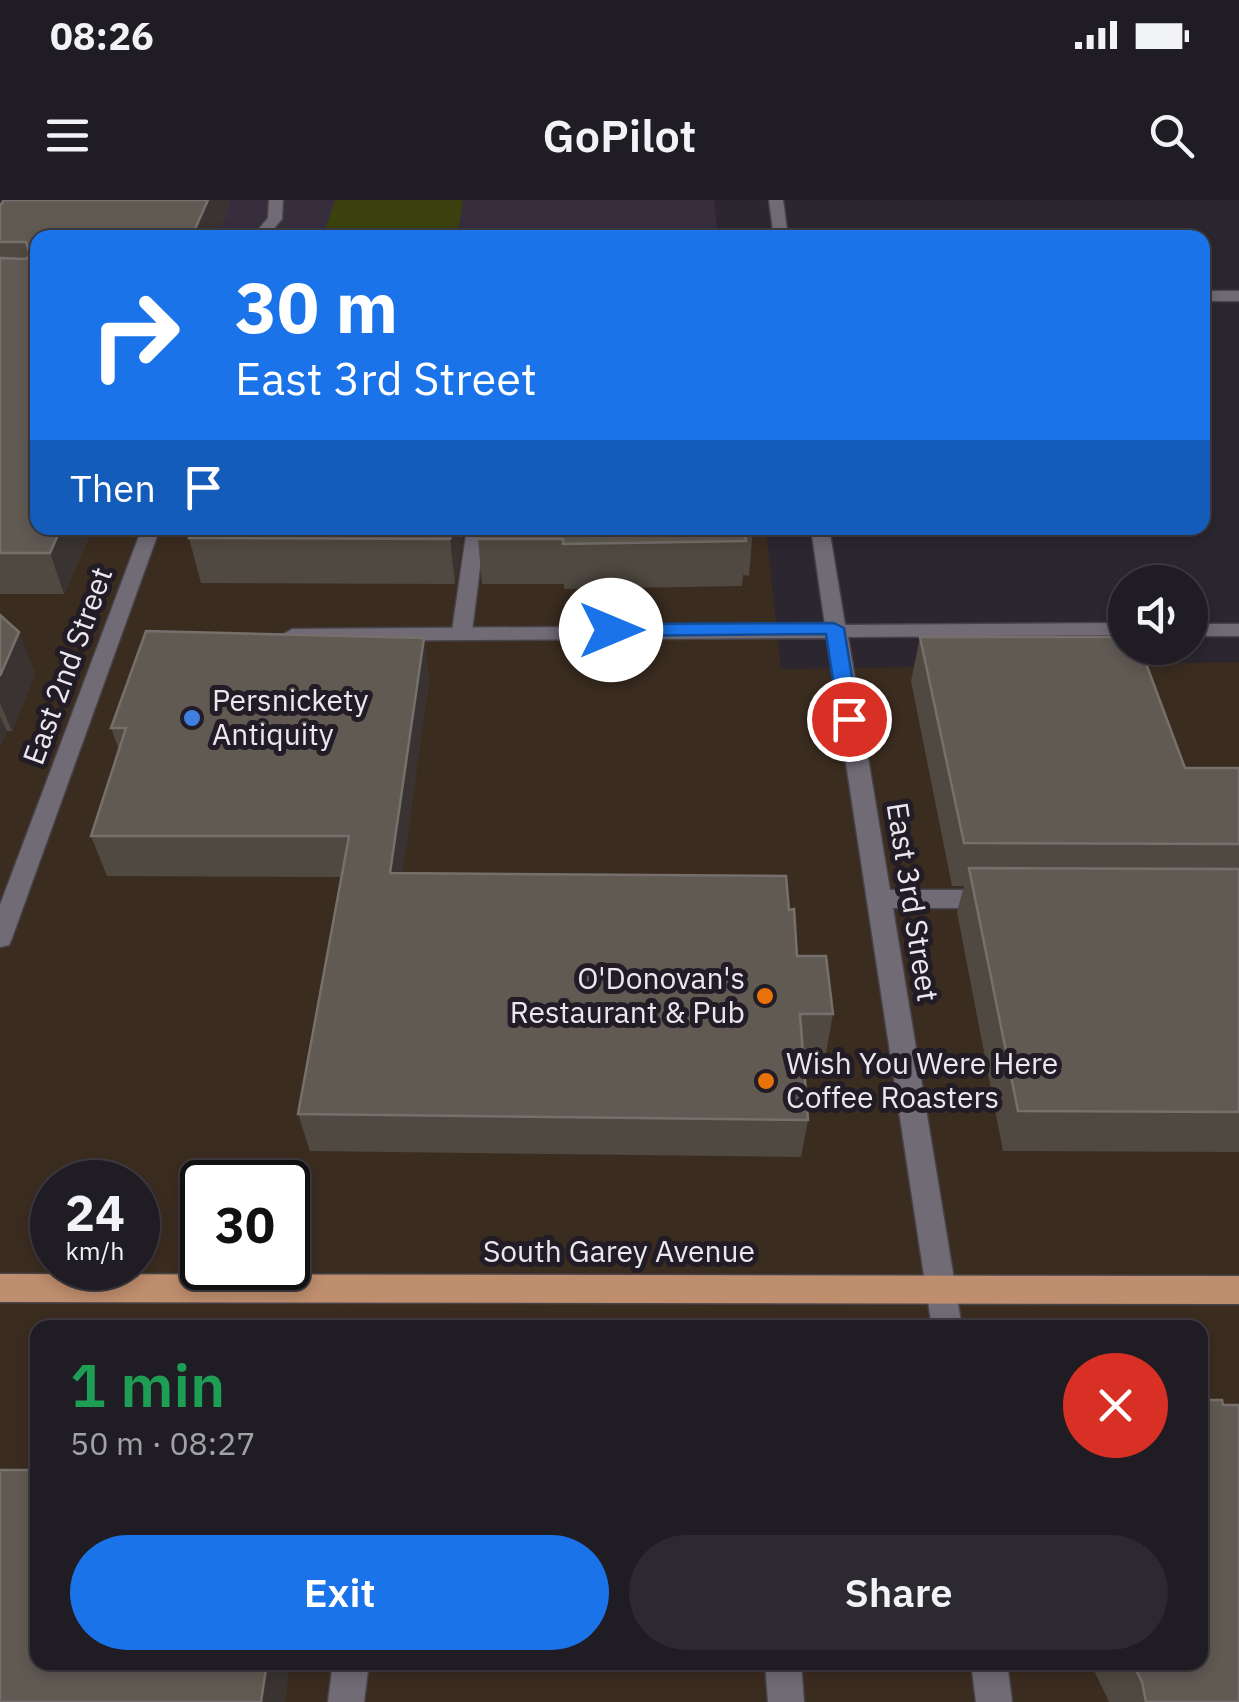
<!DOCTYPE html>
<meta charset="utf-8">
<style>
body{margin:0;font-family:"IBM Plex Sans",sans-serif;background:#2d2930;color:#f1f3f6;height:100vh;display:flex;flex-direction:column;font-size:38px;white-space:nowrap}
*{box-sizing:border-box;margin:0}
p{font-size:32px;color:#a2a1a6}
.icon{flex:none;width:55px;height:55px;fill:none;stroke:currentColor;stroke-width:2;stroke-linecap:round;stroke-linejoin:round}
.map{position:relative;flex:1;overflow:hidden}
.drawer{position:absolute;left:30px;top:1120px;width:1178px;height:350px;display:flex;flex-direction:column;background:#201c23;border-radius:20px;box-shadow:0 5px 15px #0003,0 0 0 2px #3d3a41}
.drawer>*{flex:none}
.hud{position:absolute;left:30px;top:30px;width:1180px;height:305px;border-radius:20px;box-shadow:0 5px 15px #0003,0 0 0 2px #3d3a41;background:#1a73e8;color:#fff;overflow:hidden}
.fabs{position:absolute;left:1108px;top:365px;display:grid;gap:20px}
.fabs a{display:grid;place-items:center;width:100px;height:100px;border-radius:50%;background:#201c23;box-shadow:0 5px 15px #0003,0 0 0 2px #3d3a41;font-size:50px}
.speed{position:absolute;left:30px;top:960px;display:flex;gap:20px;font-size:50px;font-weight:700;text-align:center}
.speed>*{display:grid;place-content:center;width:130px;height:130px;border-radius:50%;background:#201c23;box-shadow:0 5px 15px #0003,0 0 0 2px #3d3a41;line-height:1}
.speed small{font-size:25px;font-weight:400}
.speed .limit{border:5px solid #111;border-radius:15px;background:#fff;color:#111}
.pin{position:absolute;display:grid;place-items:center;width:85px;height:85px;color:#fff;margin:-42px;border:5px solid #fff;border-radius:50%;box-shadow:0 2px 10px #0007}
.me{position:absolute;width:110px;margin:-55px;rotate:90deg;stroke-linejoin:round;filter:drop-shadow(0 0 8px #0008)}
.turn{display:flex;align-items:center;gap:35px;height:210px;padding:0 40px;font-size:45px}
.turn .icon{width:130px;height:130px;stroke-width:2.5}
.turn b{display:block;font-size:70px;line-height:85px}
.then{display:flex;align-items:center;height:95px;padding:0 40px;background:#0003;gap:20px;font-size:38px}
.round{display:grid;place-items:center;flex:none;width:105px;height:105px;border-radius:52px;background:#2d2930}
.overview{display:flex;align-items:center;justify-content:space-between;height:170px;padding:0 40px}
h1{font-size:60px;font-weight:600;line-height:75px;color:#1e9e55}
.action{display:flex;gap:20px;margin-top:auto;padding:20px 40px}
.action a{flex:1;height:115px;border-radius:60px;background:#1a73e8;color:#fff;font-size:40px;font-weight:600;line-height:115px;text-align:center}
.action a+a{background:#2d2930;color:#f1f3f6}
.status{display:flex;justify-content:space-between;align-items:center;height:70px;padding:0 50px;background:#201c23;direction:ltr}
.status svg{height:28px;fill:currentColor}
header{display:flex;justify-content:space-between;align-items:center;height:130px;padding:0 40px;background:#201c23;font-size:45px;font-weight:600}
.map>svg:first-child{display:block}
.commercial{fill:#3b2c20;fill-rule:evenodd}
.built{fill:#362e3c}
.green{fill:#3a410f}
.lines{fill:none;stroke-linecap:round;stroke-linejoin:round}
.lane-casing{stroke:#47434a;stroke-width:3}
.street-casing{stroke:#47434a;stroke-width:3}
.primary-casing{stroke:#47434a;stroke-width:3}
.lane{fill:#716b75;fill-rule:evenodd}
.street{fill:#716b75;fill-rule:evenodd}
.primary{fill:#bf8e6e;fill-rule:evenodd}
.wall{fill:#4f4941}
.shaded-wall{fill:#393432}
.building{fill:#605a53;stroke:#75706c;stroke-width:2.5}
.route{fill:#1a73e8;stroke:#114b97;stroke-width:2.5}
.shop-dot{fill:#3f7fe0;stroke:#211c25;stroke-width:4}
.food-dot{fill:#e8710a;stroke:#211c25;stroke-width:4}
.labels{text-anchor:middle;stroke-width:10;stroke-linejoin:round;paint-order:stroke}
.street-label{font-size:30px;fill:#ebe7ed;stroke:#211c25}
.poi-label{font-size:30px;fill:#ebe7ed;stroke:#211c25;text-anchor:start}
</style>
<div class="status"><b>08:26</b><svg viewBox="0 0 49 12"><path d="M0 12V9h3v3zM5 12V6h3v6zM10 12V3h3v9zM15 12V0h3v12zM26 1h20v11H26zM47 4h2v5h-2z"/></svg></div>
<header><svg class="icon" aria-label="menu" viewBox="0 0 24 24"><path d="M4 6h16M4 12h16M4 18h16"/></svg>GoPilot<svg class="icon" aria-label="search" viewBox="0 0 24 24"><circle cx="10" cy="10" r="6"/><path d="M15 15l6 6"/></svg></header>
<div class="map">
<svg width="1239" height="1502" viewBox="0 0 1239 1502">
<rect width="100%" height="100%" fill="#2b262f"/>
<!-- commercial -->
<path class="commercial" d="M0 107 38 328H766L781 469 1239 462V1502H0ZM52 982H138V1068H52ZM202 982H288V1068H202ZM38 1128H1200V1462H38Z"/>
<!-- built -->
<polygon class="built" points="0,0 714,0 718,37 38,38 0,67"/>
<!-- green -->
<polygon class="green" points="335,0 463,0 457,37 323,37"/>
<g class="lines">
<!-- lane casing -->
<g class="lane-casing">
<g id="lane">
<polygon points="467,328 485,328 472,431 462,437 452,431"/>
<polygon points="333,1462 369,1462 364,1502 328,1502"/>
<polygon points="765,1462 801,1462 804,1502 768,1502"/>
</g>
</g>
<!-- street casing -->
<g class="street-casing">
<g id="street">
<polygon points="269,0 283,0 282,19 266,38 251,38 268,18"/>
<polygon points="769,0 783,0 788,38 774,38"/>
<rect x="1202" y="91" width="37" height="10"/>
<polygon points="142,328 160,328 12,738 9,745 0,747 0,705"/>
<polygon points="811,328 829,328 845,425 1125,423 1125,435 848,437 890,690 994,690 1006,699 994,708 893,708 962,1128 932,1128 827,438 292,441 282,435 292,429 825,425"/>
<rect x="1190" y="424" width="49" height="12"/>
<polygon points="971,1462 1007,1462 1012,1502 976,1502"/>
</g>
</g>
<!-- primary casing -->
<g class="primary-casing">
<polygon id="primary" points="0,1074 1239,1076 1239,1104 0,1102"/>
</g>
<!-- lane -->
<use href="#lane" class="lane"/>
<!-- street -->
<use href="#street" class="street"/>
<!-- primary -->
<use href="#primary" class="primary"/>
</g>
<!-- wall -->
<g class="wall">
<polygon points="4,0 231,0 216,38 38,38 93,328 64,394 0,394 0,6"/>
<polygon points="193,328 463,328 455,384 201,383 189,338"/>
<polygon points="753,328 749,376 743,375 742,386 564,389 564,384 482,384 478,339"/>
<polygon points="0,415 35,473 12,531 7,531 0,545"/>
<polygon points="920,437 1185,568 1239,568 1239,952 1003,951 957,712 964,686 952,686 911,481"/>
<polygon points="424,438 429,479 402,674 789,710 797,756 833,814 826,853 803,853 808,920 801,957 310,951 298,914 342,677 107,676 91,636 119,550 111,528"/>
<polygon points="38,1462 314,1462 314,1465 289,1465 285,1502 0,1502"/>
<polygon points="1090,1462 1200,1462 1239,1502 1109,1502"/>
</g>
<!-- shaded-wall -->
<g class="shaded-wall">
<polygon points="208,0 231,0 216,38 191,38"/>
<polygon points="61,328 93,328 64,394 50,353"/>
<polygon points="452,328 463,328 455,384 450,339"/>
<polygon points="19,432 35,473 12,531 0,503 0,476"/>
<polygon points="424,438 429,479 397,714 390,673"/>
<polygon points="0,516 7,531 0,545"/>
<polygon points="267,1462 287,1462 289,1465 285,1502 261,1502"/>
</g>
<!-- building -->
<g class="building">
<polygon points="4,0 208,0 191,38 38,38 38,328 61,328 50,353 0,353 0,58 26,59 30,55 26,42 0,42 0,6"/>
<polygon points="193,328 452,328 450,339 189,338"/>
<polygon points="479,328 753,328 753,330 745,330 746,341 563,344 563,339 478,339"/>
<polygon points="0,415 19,432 0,476"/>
<polygon points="146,431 424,438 390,673 786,676 789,710 794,709 797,756 826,756 833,814 800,814 808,920 298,914 349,636 91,636 126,528 111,528"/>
<polygon points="920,437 1125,437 1125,448 1136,448 1137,450 1141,450 1185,568 1239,568 1239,644 964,643"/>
<polygon points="969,668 1239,669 1239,912 1018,911"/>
<polygon points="1200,1200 1222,1200 1223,1205 1239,1205 1239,1502 1146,1502 1142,1482 1132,1462 1200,1462"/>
<polygon points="0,1270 38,1270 38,1462 267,1462 261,1502 0,1502"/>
</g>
<!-- route -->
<polygon class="route" points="834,423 844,428 859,519 849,526 839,519 826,434 611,436 602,430 611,424"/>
<!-- markers -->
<circle class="shop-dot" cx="192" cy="518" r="10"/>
<g class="food-dot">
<circle cx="765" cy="796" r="10"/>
<circle cx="766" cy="881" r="10"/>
</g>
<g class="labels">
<!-- street labels -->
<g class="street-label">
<text transform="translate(68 466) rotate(-70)" y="10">East 2nd Street</text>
<text transform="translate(912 702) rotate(81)" y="10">East 3rd Street</text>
<text x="619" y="1062">South Garey Avenue</text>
</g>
<!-- poi labels -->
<g class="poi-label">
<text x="212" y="511">Persnickety<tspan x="212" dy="34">Antiquity</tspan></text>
<text x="745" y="789" text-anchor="end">O'Donovan's<tspan x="745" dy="34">Restaurant &amp; Pub</tspan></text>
<text x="786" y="874">Wish You Were Here<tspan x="786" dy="34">Coffee Roasters</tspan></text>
</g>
</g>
</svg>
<div class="fabs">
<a><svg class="icon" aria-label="sound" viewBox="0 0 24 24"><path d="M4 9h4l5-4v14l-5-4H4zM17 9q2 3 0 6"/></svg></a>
</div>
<div class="speed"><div>24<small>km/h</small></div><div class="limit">30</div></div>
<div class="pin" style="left:849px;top:519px;background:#d93025"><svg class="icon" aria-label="arrive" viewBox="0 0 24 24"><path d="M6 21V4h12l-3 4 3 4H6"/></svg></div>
<svg class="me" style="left:611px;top:430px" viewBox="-20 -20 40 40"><circle r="19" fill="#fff"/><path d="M0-13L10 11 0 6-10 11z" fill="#1a73e8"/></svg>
<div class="hud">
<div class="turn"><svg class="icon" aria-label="right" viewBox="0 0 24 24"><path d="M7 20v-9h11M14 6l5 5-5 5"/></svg><div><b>30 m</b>East 3rd Street</div></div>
<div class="then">Then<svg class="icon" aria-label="arrive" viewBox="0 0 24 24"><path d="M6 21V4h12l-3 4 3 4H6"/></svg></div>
</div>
<section class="drawer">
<div class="overview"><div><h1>1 min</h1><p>50 m · 08:27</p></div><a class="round" style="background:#d93025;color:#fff"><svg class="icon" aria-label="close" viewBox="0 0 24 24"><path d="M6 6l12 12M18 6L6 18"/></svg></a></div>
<div class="action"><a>Exit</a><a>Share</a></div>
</section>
</div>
